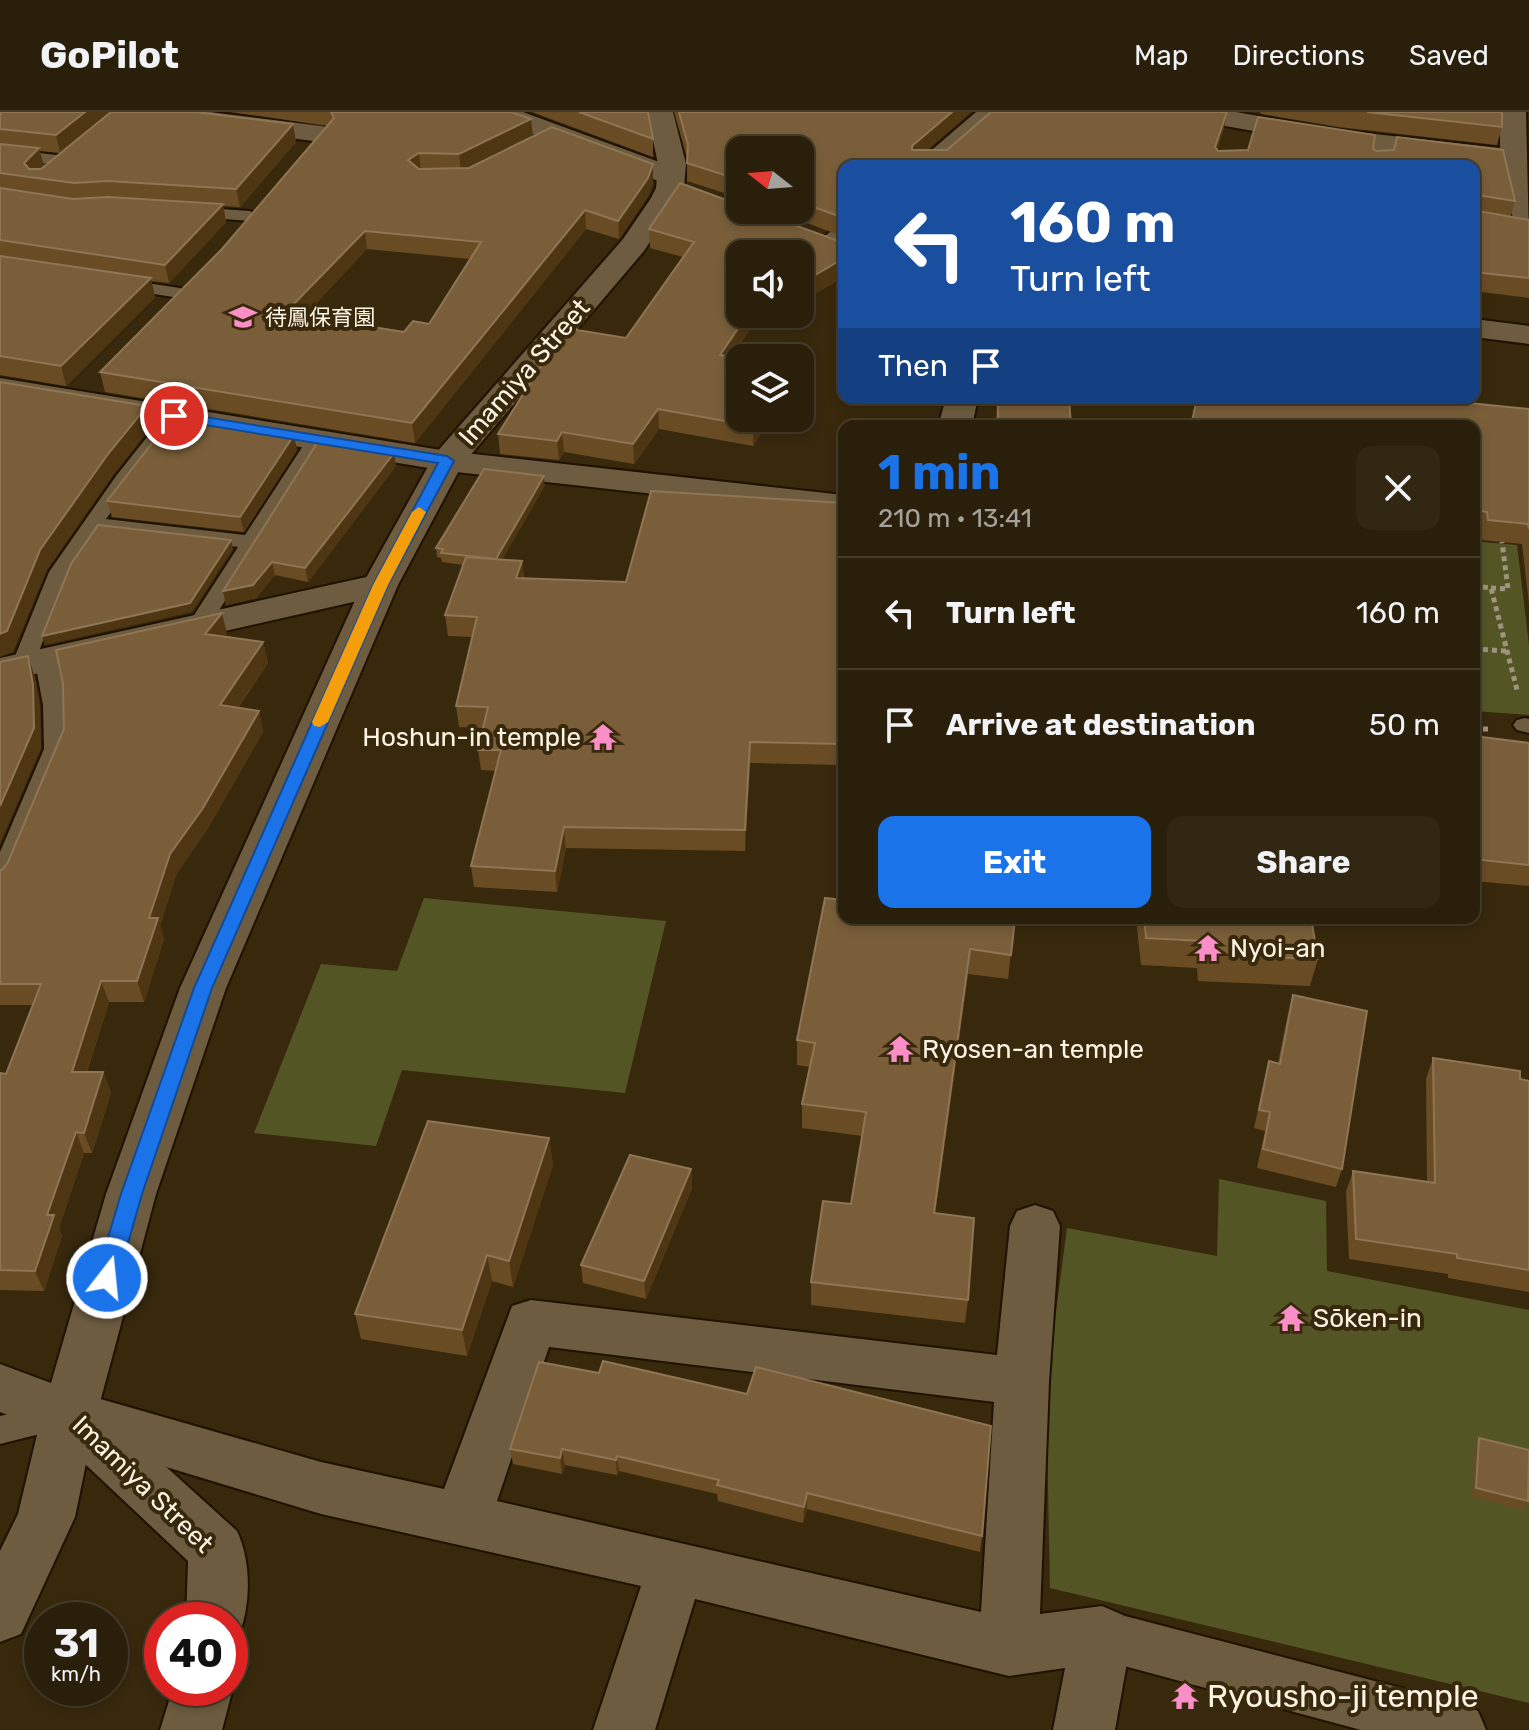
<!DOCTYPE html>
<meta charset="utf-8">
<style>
body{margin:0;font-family:Rubik,"Noto Sans JP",sans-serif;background:#322713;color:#f1f3f6;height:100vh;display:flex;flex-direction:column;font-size:30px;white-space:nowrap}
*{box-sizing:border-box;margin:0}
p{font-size:26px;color:#a5a29c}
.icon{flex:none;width:44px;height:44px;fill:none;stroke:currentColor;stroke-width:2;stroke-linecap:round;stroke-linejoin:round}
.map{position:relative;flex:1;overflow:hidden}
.sheet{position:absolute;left:838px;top:308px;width:642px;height:504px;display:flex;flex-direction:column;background:#2a1f0a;border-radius:16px;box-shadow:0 4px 12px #0003,0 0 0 2px #463d2b}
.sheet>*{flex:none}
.banner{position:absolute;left:838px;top:48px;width:642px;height:244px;border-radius:16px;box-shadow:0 4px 12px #0003,0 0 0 2px #463d2b;background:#1a4fa0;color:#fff;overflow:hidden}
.needle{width:52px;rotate:287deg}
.controls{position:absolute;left:726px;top:24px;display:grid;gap:16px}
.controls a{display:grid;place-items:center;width:88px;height:88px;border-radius:16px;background:#2a1f0a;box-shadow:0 4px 12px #0003,0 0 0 2px #463d2b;font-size:40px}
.speed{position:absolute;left:24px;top:1490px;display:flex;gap:16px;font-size:40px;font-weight:700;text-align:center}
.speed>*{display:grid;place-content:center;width:104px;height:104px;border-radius:50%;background:#2a1f0a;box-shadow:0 4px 12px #0003,0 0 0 2px #463d2b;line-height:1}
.speed small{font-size:20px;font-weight:400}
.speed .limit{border:12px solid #d22;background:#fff;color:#111}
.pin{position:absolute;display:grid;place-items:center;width:68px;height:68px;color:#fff;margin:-34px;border:4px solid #fff;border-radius:50%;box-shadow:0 2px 8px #0007}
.me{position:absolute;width:88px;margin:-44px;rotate:16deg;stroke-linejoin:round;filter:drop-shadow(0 0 6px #0008)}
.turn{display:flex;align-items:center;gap:28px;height:168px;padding:0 40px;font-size:36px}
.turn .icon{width:104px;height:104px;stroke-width:2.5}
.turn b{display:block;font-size:56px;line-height:68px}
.then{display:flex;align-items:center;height:76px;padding:0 40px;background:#0003;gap:16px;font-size:30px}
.round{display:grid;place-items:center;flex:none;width:84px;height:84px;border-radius:16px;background:#322713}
.summary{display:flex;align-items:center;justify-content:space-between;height:136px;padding:0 40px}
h1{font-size:48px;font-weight:700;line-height:60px;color:#1a73e8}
.action{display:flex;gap:16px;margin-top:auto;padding:16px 40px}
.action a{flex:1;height:92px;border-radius:16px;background:#1a73e8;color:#fff;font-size:32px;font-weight:700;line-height:92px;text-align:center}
.action a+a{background:#322713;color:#f1f3f6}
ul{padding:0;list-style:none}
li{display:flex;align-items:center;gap:24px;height:112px;padding:0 40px;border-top:2px solid #463d2b}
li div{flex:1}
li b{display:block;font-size:30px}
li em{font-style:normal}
header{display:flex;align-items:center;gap:48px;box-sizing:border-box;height:112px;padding:0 40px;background:#2a1f0a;border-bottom:2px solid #463d2b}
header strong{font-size:38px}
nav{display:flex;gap:44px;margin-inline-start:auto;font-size:28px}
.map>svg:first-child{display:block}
.green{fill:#545525}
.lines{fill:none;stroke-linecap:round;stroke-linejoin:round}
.service-casing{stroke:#1f1100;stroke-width:4}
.pedestrian-casing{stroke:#1f1100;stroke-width:4}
.minor-casing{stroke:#1f1100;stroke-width:4}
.tertiary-casing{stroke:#1f1100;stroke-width:4}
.path{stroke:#9f937e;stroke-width:5;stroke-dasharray:5 4;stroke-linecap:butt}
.service{fill:#6d5c40;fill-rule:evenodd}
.pedestrian{fill:#6d5c40;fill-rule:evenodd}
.minor{fill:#6d5c40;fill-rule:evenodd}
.tertiary{fill:#6d5c40;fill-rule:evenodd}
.wall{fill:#694c24;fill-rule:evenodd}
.shaded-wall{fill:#4f3612}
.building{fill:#795e39;stroke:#8e7554;stroke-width:2;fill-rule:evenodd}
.route{fill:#1a73e8;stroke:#114b97;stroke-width:2}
.slow{fill:#f59e0b}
.labels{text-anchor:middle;stroke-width:8;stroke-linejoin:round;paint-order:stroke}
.far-poi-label{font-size:22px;fill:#fdf4e4;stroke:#38290d;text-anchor:start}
.street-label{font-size:26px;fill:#fdf4e4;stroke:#38290d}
.poi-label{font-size:26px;fill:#fdf4e4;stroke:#38290d;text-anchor:start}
.near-poi-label{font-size:32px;fill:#fdf4e4;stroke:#38290d;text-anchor:start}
</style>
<header>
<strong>GoPilot</strong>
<nav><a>Map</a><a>Directions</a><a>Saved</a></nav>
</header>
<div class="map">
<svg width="1529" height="1618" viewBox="0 0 1529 1618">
<rect width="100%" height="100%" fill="#38290d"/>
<!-- green -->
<g class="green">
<polygon points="1474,423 1480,423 1481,430 1517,433 1529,533 1529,603 1474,599"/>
<polygon points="424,786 666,809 625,981 402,958 376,1034 254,1021 321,852 397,859"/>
<polygon points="1219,1067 1326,1089 1327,1159 1529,1198 1529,1591 1050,1476 1046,1275 1067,1116 1217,1144"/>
</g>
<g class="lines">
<!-- service casing -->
<g class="service-casing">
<g id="service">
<polygon points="0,36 64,44 72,49 64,54 0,46"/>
<polygon points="191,95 250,99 258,104 250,109 185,104 183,100 185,96"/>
<polygon points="120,167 180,176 189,181 180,186 114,176 111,172"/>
<polygon points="169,304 179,310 106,407 245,423 310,323 324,323 327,327 206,519 198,521 187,514 238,435 99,419 71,460 37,544 46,541 54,543 57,548 67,593 68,637 13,770 9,776 0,779 0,740 44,637 43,593 35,550 30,559 14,559 11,554 49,460 116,364 162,306"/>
<polygon points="1525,606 1529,607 1529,621 1517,618 1513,613 1517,608"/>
<polygon points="65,1289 76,1293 81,1303 76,1313 0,1332 0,1304"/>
</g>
</g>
<!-- pedestrian casing -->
<g class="pedestrian-casing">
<polygon id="pedestrian" points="1102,1498 1459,1591 1478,1599 1486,1618 1361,1618 1102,1548 1084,1541 1076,1523 1084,1505"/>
</g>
<!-- minor casing -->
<g class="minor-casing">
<g id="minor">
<polygon points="134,0 210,0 321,14 330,16 334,22 330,28 321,30 147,8 138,6"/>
<polygon points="486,0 523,0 681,58 685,64 681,70 671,72 661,70 490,6"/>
<polygon points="976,0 1005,0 944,54 913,54"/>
<polygon points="1178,0 1236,0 1339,18 1500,36 1500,0 1526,0 1529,125 1519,122 1515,116 1501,53 1339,34 1191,8 1182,6"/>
<path d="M844 114V138L832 142 822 139 817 133C824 123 832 117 844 114Z"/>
<polygon points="0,266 447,339 844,383 844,403 447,359 0,286"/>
<polygon points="946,286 978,286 972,314 938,314"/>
<polygon points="380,462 393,465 398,473 393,481 0,570 0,546"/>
<path d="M1035 1093 1053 1099 1060 1114 1049 1270 1040 1502 1102 1494 1123 1503 1132 1523 1115 1618H1053L1065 1556 1009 1564 695 1487 655 1618H593L641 1474 321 1402 90 1332 75 1405 21 1522 0 1530V1439L18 1402 42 1302 50 1285 69 1278 321 1350 444 1377 512 1194 531 1188 997 1243 1010 1114 1017 1099ZM549 1235 994 1290 981 1500 497 1389Z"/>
</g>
</g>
<!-- tertiary casing -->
<g class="tertiary-casing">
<g id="tertiary">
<path d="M647 0H673L686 52 684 76 679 86 644 139 462 353 398 473 226 876 156 1082 99 1294 237 1419C252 1451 251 1496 237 1528L230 1531V1508H186L188 1449 50 1319 0 1300V1252L51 1271 106 1082 180 876 362 473 435 342 623 127 651 86 656 76 658 52Z"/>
<polygon points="1474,207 1529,214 1529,232 1474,225"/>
<polygon points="230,1568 233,1576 222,1618 160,1618 173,1576 230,1576"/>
</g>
</g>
<!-- path -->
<g class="path">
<polyline points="1474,474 1491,476 1517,578"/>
<polyline points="1491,476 1508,477 1502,430"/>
<polyline points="1474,537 1507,539"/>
<polyline points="1474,617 1489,617"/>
</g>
<!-- service -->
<use href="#service" class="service"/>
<!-- pedestrian -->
<use href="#pedestrian" class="pedestrian"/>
<!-- minor -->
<use href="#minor" class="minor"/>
<!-- tertiary -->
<use href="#tertiary" class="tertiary"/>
</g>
<!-- wall -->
<g class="wall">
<path d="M0 0 296 30 240 95 223 94 226 110 169 171 151 169 155 185 66 274 0 263ZM40 39 60 41 44 54Z"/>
<path d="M231 0H511L531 7 533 25 653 70 648 84 619 127 586 117 415 331 105 280 100 260 222 137 327 14ZM367 137 470 147 429 212 404 220 304 204Z"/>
<polygon points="532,0 648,0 653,27 653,45"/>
<polygon points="674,0 971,0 927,38 947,38 991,0 1227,0 1224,16 1217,38 1218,39 1248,38 1258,5 1375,23 1373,36 1376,39 1394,38 1397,25 1503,38 1515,89 1511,104 1529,108 1529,186 1474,179 1474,54 844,54 844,125 773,98 800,98 800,38 740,38 740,86 687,69 687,46"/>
<polygon points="1260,0 1502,0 1502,15 1497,33 1339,15 1261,2"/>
<polygon points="649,117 844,131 844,165 800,190 800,142 740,142 732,245 740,306 771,306 753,334 659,317 634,352 564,340 559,348 500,342 498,322 626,226 683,145 650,136"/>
<polygon points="997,286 1069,286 1071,314 996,314"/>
<polygon points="1469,291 1529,297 1529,492 1522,432 1482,428 1481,420 1474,419 1474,314"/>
<polygon points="297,338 244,420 112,405 107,389"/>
<polygon points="396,354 308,470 275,463 256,486 226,493 223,479"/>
<polygon points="545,373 502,448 522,449 524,466 626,470 843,610 842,653 750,651 745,739 566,736 557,780 474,775 471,754 496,659 481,658 478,638 483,616 459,615 456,594 472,525 448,524 445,503 463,453 442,450 441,446 437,445 436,436"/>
<polygon points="227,522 225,524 263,530 268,551 238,596 259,599 263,620 208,716 176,763 160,814 164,827 144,890 109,890 87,960 103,960 111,981 92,1041 84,1041 59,1116 62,1124 44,1179 0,1178 0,961 6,962 33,893 0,893 0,758 2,758"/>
<polygon points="1474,624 1529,631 1529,774 1474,769"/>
<polygon points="1015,806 1008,867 968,862 935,1102 968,1188 965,1211 811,1193 811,1170 851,1092 862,1024 802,1016 802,992 810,955 797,953 797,928"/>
<polygon points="1136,806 1311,806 1318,847 1310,874 1198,869 1197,856 1141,853"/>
<polygon points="1293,883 1342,1057 1336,1075 1257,1056 1265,1019 1254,1016 1269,949 1278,951 1288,902"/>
<polygon points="1433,946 1529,969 1529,1180 1448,1166 1448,1162 1349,1147 1346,1080 1353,1059 1427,1070 1426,967"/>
<polygon points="549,1026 553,1053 513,1175 492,1169 467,1244 361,1227 355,1202"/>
<polygon points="691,1057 692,1076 646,1187 583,1171 581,1153"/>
<polygon points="599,1261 982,1424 980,1440 807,1397 803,1411 718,1389 717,1382 619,1359 617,1363 565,1353 562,1362 513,1352 510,1337"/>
<polygon points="1479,1326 1528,1389 1523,1398 1472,1385 1475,1335"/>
</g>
<!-- shaded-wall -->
<g class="shaded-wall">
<polygon points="85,0 111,0 60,41 56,23"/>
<polygon points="952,0 971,0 911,52 912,34"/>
<polygon points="1227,0 1224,16 1212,53 1215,35"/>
<polygon points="531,7 533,25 461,60 459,42"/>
<polygon points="293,12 296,30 240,95 236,77"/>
<polygon points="39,36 44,54 33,65 24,51"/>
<polygon points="419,41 421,59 408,48"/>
<polygon points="653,52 653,70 648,84 619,127 618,109"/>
<polygon points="223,92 226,110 169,171 165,153"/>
<polygon points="585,98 586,117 415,331 412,311"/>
<polygon points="365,119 367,137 289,220 285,201"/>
<polygon points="844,146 844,165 800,190 800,172"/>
<polygon points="151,166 155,185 66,274 61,254"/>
<polygon points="748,202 761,202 720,262 720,243"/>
<polygon points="147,294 152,314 114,362 47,458 13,540 0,545 0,522 40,438 108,342"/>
<polygon points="658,297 659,317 634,352 633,332"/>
<polygon points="758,306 771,306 753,334 753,314"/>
<polygon points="562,320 564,340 559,348 557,329"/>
<polygon points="294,323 297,338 244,420 240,405"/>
<polygon points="394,341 396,354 308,470 305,456"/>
<polygon points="544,364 545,373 497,457 496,448"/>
<polygon points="231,428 233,437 192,500 45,533 42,524"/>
<polygon points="522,449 524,469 516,466"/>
<polygon points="272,450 275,463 256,486 226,493 223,479"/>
<polygon points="222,501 227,522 210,542 205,522"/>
<polygon points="263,530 268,551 225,614 220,593"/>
<polygon points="28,544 35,565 40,593 41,636 0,732 0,694"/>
<polygon points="259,599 263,620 208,716 176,763 160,814 164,827 144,890 137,869 149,806 170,742"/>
<polygon points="750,630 750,651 745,739 745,718"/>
<polygon points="564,715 566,736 557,780 555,759"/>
<polygon points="970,837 968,862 932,1125 934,1101"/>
<polygon points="101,869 109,890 80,981 72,960"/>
<polygon points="103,960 111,981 92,1041 84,1021"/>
<polygon points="76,1020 84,1041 59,1116 62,1124 44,1179 35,1159 47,1103"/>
<polygon points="549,1026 553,1053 513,1175 509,1149"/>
<polygon points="691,1057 692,1076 646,1187 644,1169"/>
<polygon points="487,1143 492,1169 467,1244 462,1218"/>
<polygon points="562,1337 565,1353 562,1362 560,1346"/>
<polygon points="617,1344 619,1359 617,1363 616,1348"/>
<polygon points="807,1381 807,1397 803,1411 804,1395"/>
</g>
<!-- building -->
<g class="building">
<polygon points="0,0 85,0 56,23 0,17"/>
<polygon points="111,0 195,0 293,12 236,77 108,69 74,71 0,61 0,32 39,36 24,51 29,57 41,57"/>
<path d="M331 0H511L531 7 459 42 419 41 408 48 419 57 469 56 552 15 653 52 648 66 618 109 585 98 412 311 100 260 222 137 334 6ZM365 119 481 130 429 212 413 209 404 220 285 201Z"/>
<polygon points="579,0 648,0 653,27"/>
<polygon points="679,0 952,0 912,34 912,38 947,38 991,0 1227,0 1215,35 1218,39 1248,38 1258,5 1375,23 1373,36 1376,39 1394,38 1397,25 1503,38 1515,89 1477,83 1478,99 1529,108 1529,166 1474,160 1474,54 844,54 844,106 800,90 800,38 740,38 740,68 687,51 688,33"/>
<polygon points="1367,0 1502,0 1502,15"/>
<polygon points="680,71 740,93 740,98 753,98 844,131 844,146 800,172 800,142 740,142 740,202 748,202 720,243 740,246 740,306 758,306 753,314 658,297 633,332 562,320 557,329 498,322 565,216 626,226 694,130 649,117"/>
<polygon points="0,76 73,87 108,85 223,92 165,153 0,128"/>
<polygon points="0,144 151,166 61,254 0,244"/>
<polygon points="0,270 147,294 108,342 40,438 7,519 0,522"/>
<polygon points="998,286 1069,286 1071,314 998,314"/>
<polygon points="1197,286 1469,286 1469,291 1529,297 1529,417 1528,412 1488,408 1487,400 1474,398 1474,314 1191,314"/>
<polygon points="174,303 294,323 240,405 107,389"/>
<polygon points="319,328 394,341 305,456 272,450 253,473 223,479"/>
<polygon points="484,357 544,364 496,447 441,441 443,437 436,436"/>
<polygon points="651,379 844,391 843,632 750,630 745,718 564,715 555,759 471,754 501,638 478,638 488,595 456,594 477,505 445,503 466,445 522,449 516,466 626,470"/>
<polygon points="98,413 231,428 190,491 42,524 71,452"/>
<polygon points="222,501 205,522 263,530 220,593 259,599 203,696 170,742 149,806 158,806 137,869 101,869 72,960 103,960 84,1021 76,1020 47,1103 54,1103 35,1159 0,1158 0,961 6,962 41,872 0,872 0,758 2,758 8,750 64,617 63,572 56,538"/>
<polygon points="28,544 33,573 34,616 0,694 0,550"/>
<polygon points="1474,624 1529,631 1529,753 1474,747"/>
<polygon points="825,786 844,788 844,806 1015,806 1011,843 970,837 934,1101 974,1106 968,1188 811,1170 823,1089 851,1092 866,1000 802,992 815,931 797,928"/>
<polygon points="1144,806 1311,806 1318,847 1204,842 1203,829 1146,826"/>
<polygon points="1293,883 1367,899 1342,1057 1263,1037 1270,1000 1259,998 1269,949 1280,952"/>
<polygon points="1433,946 1520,959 1520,967 1529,969 1529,1158 1457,1146 1457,1142 1356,1127 1353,1059 1435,1071"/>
<polygon points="428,1009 549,1026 509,1149 487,1143 462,1218 355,1202"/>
<polygon points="630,1043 691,1057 644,1169 581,1153"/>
<polygon points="603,1249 747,1282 756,1255 991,1314 982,1424 807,1381 804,1395 717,1373 719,1368 617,1344 616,1348 562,1337 560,1346 510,1337 539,1250 599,1261"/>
<polygon points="1479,1326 1529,1338 1528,1389 1476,1376"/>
</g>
<!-- route -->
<polygon class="route" points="174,300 447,344 454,349 388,473 212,876 142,1082 118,1166 115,1173 107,1175 99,1173 96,1166 121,1082 194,876 373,473 438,351 169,307 169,301"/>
<!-- slow -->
<polygon class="slow" points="419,395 426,400 388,473 328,610 320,615 314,614 312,610 373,473 412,400"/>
<!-- icons -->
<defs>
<g id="school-bare" transform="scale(2.16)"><path d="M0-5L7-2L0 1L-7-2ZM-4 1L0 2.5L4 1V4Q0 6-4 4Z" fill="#fa8fc7" stroke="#38290d" stroke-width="2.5" paint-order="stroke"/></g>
<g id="temple-bare" transform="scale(2.16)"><path d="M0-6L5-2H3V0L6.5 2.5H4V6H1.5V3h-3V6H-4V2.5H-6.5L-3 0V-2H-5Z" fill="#fa8fc7" stroke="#38290d" stroke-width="2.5" paint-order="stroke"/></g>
</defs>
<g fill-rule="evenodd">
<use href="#school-bare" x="243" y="205"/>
<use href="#temple-bare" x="603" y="625"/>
<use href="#temple-bare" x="1208" y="836"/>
<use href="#temple-bare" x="900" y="937"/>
<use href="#temple-bare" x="1291" y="1206"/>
<use href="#temple-bare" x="1185" y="1584"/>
</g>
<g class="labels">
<!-- far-poi labels -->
<g class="far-poi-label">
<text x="265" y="213">待鳳保育園</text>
</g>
<!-- street labels -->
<g class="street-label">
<text transform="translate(524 260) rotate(-49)" y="9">Imamiya Street</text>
<text transform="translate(143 1372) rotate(44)" y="9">Imamiya Street</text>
</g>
<!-- poi labels -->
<g class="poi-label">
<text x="581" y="634" text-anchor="end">Hoshun-in temple</text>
<text x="1230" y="845">Nyoi-an</text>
<text x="922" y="946">Ryosen-an temple</text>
<text x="1313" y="1215">Sōken-in</text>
</g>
<!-- near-poi labels -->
<g class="near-poi-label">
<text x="1207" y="1595">Ryousho-ji temple</text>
</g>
</g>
</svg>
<div class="controls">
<a><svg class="needle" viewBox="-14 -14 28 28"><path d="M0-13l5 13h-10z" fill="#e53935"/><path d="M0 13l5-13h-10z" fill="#a5a29c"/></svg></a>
<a><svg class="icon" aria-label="sound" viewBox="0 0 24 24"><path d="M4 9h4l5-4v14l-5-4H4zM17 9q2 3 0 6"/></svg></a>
<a><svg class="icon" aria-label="layers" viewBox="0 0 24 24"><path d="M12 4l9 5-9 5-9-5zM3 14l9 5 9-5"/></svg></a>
</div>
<div class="speed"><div>31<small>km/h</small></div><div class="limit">40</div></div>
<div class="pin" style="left:174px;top:304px;background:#d93025"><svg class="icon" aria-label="arrive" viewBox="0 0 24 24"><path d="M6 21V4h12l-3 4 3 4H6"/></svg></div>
<svg class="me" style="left:107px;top:1166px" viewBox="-20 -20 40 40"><circle r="17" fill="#1a73e8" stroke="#fff" stroke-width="3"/><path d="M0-11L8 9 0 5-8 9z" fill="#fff"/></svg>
<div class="banner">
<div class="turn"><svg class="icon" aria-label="left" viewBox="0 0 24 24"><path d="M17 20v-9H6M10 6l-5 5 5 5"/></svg><div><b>160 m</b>Turn left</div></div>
<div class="then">Then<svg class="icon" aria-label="arrive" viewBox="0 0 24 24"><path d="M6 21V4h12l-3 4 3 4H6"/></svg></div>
</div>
<section class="sheet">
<div class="summary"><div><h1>1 min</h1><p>210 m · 13:41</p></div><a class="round"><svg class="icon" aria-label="close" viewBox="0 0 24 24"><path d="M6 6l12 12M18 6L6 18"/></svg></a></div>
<ul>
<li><svg class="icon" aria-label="left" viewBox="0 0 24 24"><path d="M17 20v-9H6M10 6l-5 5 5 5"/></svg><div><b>Turn left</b></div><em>160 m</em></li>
<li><svg class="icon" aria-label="arrive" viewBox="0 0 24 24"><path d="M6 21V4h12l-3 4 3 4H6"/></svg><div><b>Arrive at destination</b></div><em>50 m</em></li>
</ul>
<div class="action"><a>Exit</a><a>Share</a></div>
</section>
</div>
